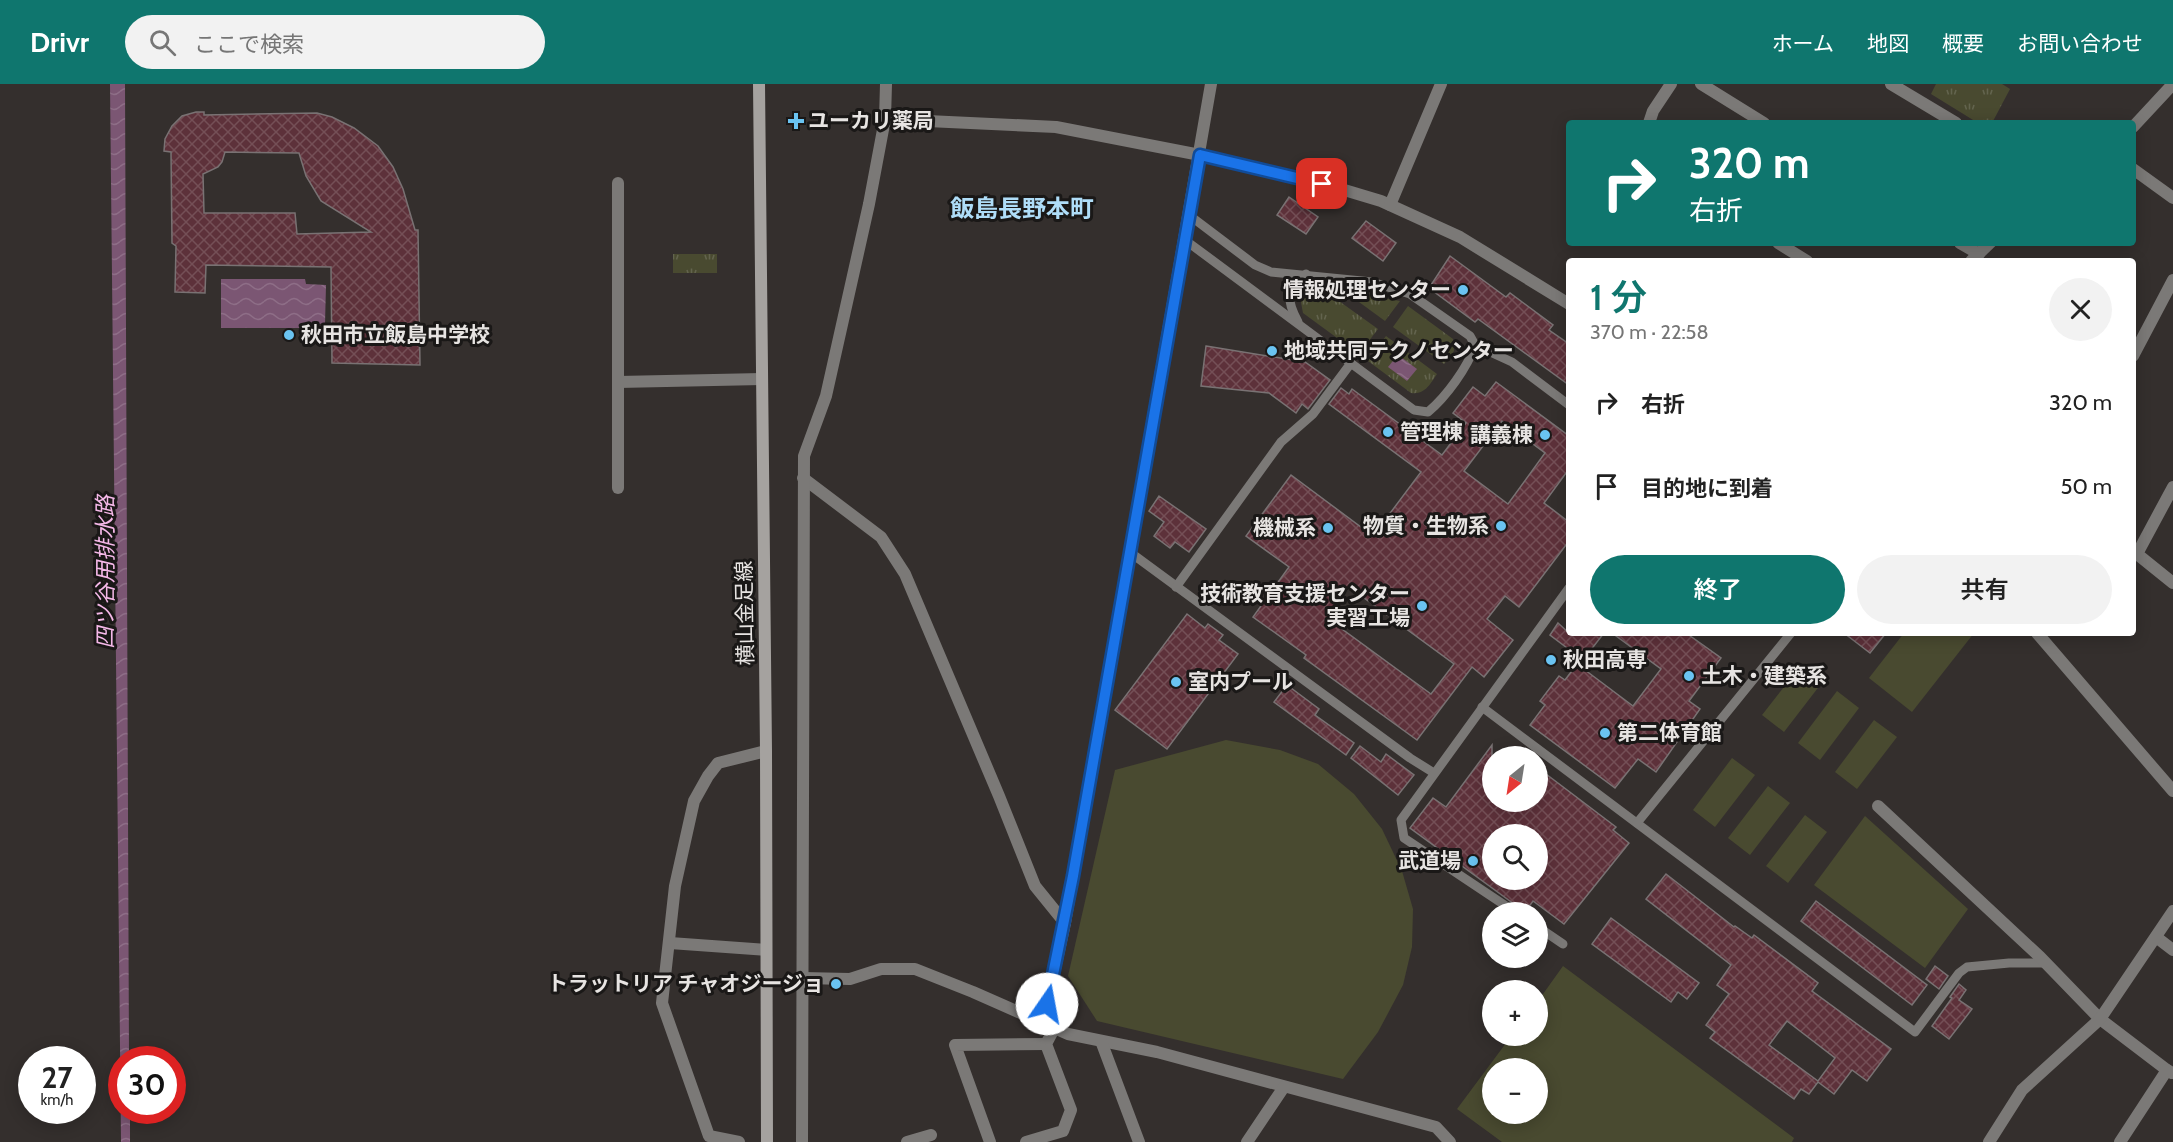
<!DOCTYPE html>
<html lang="ja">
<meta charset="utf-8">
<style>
body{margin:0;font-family:Cabin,"Noto Sans JP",sans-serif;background:#f2f2f2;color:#222;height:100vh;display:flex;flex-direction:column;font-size:22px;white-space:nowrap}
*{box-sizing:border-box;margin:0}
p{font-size:20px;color:#767676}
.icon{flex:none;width:33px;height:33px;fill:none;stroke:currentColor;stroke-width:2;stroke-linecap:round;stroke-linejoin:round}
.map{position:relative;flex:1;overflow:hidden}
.sheet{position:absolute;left:1566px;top:174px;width:570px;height:378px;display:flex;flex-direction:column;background:#fff;border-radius:6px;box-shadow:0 3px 15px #0003}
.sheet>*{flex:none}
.banner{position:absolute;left:1566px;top:36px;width:570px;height:126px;border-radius:6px;box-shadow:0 3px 15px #0003;background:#0f766e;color:#fff;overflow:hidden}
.needle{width:39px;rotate:210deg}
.controls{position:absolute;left:1482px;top:662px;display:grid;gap:12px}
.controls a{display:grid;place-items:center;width:66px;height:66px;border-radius:50%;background:#fff;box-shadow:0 3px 15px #0003;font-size:30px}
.speed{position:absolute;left:18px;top:962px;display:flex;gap:12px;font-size:30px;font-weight:700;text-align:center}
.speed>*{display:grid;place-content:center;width:78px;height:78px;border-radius:50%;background:#fff;box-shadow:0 3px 15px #0003;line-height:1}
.speed small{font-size:15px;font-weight:400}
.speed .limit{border:9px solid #d22;background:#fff;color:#111}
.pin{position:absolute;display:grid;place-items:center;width:51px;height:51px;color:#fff;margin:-26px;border-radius:12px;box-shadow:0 3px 9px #0006}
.me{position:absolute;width:66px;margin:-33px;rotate:12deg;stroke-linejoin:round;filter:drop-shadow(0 0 4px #0008)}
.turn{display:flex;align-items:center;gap:21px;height:126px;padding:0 24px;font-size:27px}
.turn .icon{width:78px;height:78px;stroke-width:2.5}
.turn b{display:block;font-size:42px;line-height:51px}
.round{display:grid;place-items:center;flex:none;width:63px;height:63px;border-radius:32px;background:#f2f2f2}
.summary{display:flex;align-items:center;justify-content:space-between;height:102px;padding:0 24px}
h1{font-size:36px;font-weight:600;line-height:45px;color:#0f766e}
.cta{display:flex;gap:12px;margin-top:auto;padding:12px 24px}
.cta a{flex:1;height:69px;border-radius:36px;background:#0f766e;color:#fff;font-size:24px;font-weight:600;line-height:69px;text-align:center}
.cta a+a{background:#f2f2f2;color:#222}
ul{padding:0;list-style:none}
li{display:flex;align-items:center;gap:18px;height:84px;padding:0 24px}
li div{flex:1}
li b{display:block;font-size:22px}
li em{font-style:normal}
header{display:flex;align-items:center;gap:36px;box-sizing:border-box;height:84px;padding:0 30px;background:#0f766e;color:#fff}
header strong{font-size:28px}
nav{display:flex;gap:33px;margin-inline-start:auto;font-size:21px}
.search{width:420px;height:54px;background:#f2f2f2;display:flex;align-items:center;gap:15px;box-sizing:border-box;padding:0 21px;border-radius:33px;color:#767676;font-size:22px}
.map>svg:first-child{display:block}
.grass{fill:url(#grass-tufts)}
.pitch{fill:#494a30;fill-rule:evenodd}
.water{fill:url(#water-waves)}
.building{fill:url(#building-cross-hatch);stroke:#797273;stroke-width:1.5;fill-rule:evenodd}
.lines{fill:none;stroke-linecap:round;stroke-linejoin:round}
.lane{stroke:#7b7977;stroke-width:9}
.street{stroke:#7b7977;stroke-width:12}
.secondary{stroke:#a5a29f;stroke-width:12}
.route-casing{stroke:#114b97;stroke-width:15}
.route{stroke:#1a73e8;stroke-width:10}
.poi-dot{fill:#6ac3f1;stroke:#1a1817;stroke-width:2}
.labels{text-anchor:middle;stroke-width:6;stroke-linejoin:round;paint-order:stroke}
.poi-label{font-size:21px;font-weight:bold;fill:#e7e4e2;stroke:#1a1817;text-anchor:start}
.street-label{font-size:21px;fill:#e7e4e2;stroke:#1a1817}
.water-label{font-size:22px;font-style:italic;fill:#f5b8e8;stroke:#1a1817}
.quarter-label{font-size:24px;font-weight:bold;fill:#afddf8;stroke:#1a1817}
</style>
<header>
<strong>Drivr</strong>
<div class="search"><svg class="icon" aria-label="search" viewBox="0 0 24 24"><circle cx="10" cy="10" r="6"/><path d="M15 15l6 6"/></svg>ここで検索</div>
<nav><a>ホーム</a><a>地図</a><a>概要</a><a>お問い合わせ</a></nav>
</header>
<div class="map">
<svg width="2173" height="1058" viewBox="0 0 2173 1058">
<defs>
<pattern id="grass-tufts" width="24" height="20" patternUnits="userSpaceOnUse" patternTransform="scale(1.5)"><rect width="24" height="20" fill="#494a30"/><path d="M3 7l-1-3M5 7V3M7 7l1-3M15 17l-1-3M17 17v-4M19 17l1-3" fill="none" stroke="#63644e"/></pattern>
<pattern id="water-waves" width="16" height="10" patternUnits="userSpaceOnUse" patternTransform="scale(1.5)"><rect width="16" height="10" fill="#7b5673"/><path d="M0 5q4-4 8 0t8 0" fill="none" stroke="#8e6e87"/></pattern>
<pattern id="building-cross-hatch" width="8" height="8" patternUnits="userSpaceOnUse" patternTransform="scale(1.5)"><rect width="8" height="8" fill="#5d313a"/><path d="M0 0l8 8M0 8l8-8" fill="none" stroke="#744f56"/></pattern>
</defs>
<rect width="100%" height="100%" fill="#342f2d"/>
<!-- grass -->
<g class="grass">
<polygon points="1936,0 2002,0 2010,5 1992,39 1978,39 1931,10"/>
<rect x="673" y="170" width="44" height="19"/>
<polygon points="1312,202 1318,202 1378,245 1359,270 1303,229 1300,213 1304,205"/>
<polygon points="1344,207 1400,217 1385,237"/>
<polygon points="1408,222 1453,255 1454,267 1444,280 1393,243"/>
<path d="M1386 252 1437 290C1430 300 1425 311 1411 309L1368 277Z"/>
</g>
<!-- pitch -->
<g class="pitch">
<polygon points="1904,549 1974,549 1912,628 1869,594"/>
<polygon points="1802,580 1824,596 1784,648 1762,631"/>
<polygon points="1837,607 1859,624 1820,676 1798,659"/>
<polygon points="1874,636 1897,653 1857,705 1835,688"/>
<polygon points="1226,656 1280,666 1318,680 1354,710 1382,745 1402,787 1413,825 1412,863 1403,901 1378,948 1343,995 1097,937 1068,892 1115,686"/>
<polygon points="1732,674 1755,691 1715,743 1693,726"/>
<polygon points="1768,702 1790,719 1750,771 1728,754"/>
<polygon points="1805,731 1827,748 1788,799 1766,782"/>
<polygon points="1865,732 1968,825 1925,884 1814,801"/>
<path d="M1563 882 1794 1054 1792 1058H1502L1457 1025 1512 951H1538V917ZM1492 984H1538V1029H1492Z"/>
</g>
<!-- water -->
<g class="water">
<polygon points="110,0 125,0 129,975 122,975 122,1026 130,1026 130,1058 121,1058"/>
<polygon points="221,195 305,195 306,200 326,201 325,240 306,239 305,244 221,244"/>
<polygon points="1398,271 1417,285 1407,297 1388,283"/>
</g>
<!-- building -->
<g class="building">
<path d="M196 28H204V31L317 29 332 33 354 44 378 62 393 83 403 105 415 146H418L420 281 332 279 331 183 206 181 205 209 175 208 176 162 172 159 171 68 164 67 165 55 172 42 182 32ZM225 68 299 69 306 92 321 117 371 148 297 150 295 129H204L203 90 218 83 222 78Z"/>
<polygon points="1289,113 1318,133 1306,150 1277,131"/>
<polygon points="1366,137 1396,159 1383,177 1352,154"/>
<polygon points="1450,172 1506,213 1510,209 1553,241 1549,246 1569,260 1569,301 1478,235 1475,238 1429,204"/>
<polygon points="1206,262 1305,278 1330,296 1308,325 1302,320 1296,329 1269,309 1201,302"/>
<path d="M1496 298 1569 352V385L1544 419 1569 438V457L1519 523 1505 512 1487 535 1513 556 1484 593 1472 583 1417 656 1304 574 1306 571 1253 533 1289 483 1246 452 1291 391 1373 452 1421 388 1329 320 1341 304 1349 310 1352 305 1442 371 1466 339 1453 329 1473 303 1485 312ZM1502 337 1545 369 1508 420 1464 387ZM1349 503 1454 580 1431 610 1327 534Z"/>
<polygon points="1159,412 1206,445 1189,468 1175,458 1170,464 1154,452 1164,438 1149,427"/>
<polygon points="1187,530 1205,544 1208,540 1223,551 1219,556 1238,570 1167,665 1115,626"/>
<polygon points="1558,539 1569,549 1604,549 1583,576 1550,551"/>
<polygon points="1612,549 1686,549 1721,574 1689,617 1700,625 1656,688 1638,675 1615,704 1530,641 1545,621 1540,617 1559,592 1565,596 1577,580 1633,622 1661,585"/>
<polygon points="1844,549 1886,549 1870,569"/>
<polygon points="1287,601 1319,625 1315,631 1354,659 1346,671 1274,618"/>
<path d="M1492 661V717H1538V684L1616 743 1613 746 1629 759 1564 840 1533 817 1525 828 1410 744 1433 714 1446 723ZM1492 750H1538V795H1492Z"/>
<polygon points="1360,662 1381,678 1386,670 1414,691 1398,711 1351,674"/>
<path d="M1666 790 1734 843 1735 842 1752 854 1754 851 1818 899 1812 907 1891 965 1867 997 1852 986 1834 1010 1818 998 1809 1010 1801 1005 1794 1015 1710 954 1715 948 1706 941 1729 910 1717 901 1731 881 1646 815ZM1787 937 1835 974 1818 997 1769 961Z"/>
<polygon points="1816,817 1927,901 1912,921 1801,837"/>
<polygon points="1611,834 1699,899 1687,915 1678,908 1671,918 1592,860"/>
<polygon points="1935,882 1948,892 1939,905 1926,895"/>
<polygon points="1959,900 1966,906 1959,916 1972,925 1949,955 1932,942 1952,914 1950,913"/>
</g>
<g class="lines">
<!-- lane -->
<g class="lane">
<path d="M1185 156 1414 326 1428 328C1446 313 1468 283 1475 261L1470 252 1410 210 1372 198 1271 188 1255 181 1189 131"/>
<path d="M1298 238C1286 216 1286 206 1306 190"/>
<polyline points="1475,261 1512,278 1569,321"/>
<polyline points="1131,469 1410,674 1434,689"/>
<polyline points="1176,503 1281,358 1313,330 1351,279"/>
<polyline points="1482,623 1915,948 1959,889 1967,883 2009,879 2046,879"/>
<polyline points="1637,739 1791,549"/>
<polyline points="1515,828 1404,754 1401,736 1569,504"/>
<polyline points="1538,843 1563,860"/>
</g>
<!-- street -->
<g class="street">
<polyline points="1701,0 1764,39"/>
<polyline points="1891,0 1956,39"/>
<polyline points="885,35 1056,43 1200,71 1341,105 1381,117 1460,153 1569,220"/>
<polyline points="1649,39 1653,27 1671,0"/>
<polyline points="2133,43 2173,0"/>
<polyline points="2133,85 2173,114"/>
<polyline points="1390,121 1441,0"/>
<polyline points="1778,159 1807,177"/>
<polyline points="1960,159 1979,170"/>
<polyline points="1971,177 1990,159"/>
<polyline points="2133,272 2173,196"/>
<polyline points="618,298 762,295"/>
<polyline points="803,394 881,453 905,490 999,712 1035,802 1065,839"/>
<polyline points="2173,403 2137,470 2173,499"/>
<polyline points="618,404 618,99"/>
<polyline points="2037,549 2173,707"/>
<polyline points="1878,722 2040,873 2100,935 2167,986"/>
<polyline points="2156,853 2173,866"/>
<polyline points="670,859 766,866"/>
<polyline points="802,894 850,895 881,885 915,885 973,908 1068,950 1157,968 1436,1043 1450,1058"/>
<polyline points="1043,940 1065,839 1211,0"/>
<polyline points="1101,957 1139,1058"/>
<polyline points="739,1058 709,1052 662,919 675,802 694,717 708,692 718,679 766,667"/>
<polyline points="802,1058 804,372 826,312 869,120 885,35 886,0"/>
<polyline points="907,1058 931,1051"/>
<polyline points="990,1058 955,961 1046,960"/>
<polyline points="1026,1058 1063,1047 1071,1026 1046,960 1054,945"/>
<polyline points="1247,1058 1284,1003"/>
<polyline points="1989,1058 2022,1006 2100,935 2173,827"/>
<polyline points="2120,1058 2167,986 2172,989"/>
</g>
<!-- secondary -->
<polyline class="secondary" points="759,0 766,667 767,1058"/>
</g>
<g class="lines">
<!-- route casing -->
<g class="route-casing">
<polyline id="route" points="1047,920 1073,792 1200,71 1322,100"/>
</g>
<!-- route -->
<use href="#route" class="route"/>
</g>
<!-- markers -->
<g class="poi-dot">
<path d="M793 28h6v6h6v6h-6v6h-6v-6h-6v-6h6z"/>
<circle cx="1463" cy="206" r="6"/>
<circle cx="289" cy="251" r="6"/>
<circle cx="1272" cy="267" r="6"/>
<circle cx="1388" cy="348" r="6"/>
<circle cx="1545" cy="351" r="6"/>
<circle cx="1501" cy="442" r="6"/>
<circle cx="1328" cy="444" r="6"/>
<circle cx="1422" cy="522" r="6"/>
<circle cx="1551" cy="576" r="6"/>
<circle cx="1689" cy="592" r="6"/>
<circle cx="1176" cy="598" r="6"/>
<circle cx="1605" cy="649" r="6"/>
<circle cx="1473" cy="777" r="6"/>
<circle cx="836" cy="900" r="6"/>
</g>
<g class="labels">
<!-- poi labels -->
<g class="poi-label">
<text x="808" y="44">ユーカリ薬局</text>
<text x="1451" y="213" text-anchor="end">情報処理センター</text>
<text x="301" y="258">秋田市立飯島中学校</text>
<text x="1284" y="274">地域共同テクノセンター</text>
<text x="1400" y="355">管理棟</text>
<text x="1533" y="358" text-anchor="end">講義棟</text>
<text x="1489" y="449" text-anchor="end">物質・生物系</text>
<text x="1316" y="451" text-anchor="end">機械系</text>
<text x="1410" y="517" text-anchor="end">技術教育支援センター<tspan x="1410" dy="24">実習工場</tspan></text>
<text x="1563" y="583">秋田高専</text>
<text x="1701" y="599">土木・建築系</text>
<text x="1188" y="605">室内プール</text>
<text x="1617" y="656">第二体育館</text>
<text x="1461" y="784" text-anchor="end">武道場</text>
<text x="824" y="907" text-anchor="end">トラットリア チャオジージョ</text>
</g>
<!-- street labels -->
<g class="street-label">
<text transform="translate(745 529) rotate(-91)" y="7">横山金足線</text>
</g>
<!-- water labels -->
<g class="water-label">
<text transform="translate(105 488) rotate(-90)" y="8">四ツ谷用排水路</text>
</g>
<!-- quarter labels -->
<g class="quarter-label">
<text x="1022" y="133">飯島長野本町</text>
</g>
</g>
</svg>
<div class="controls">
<a><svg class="needle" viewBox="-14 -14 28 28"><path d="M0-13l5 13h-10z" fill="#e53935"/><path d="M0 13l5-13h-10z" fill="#767676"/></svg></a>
<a><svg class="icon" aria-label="search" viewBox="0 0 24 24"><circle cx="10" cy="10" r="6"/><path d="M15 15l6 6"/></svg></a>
<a><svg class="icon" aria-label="layers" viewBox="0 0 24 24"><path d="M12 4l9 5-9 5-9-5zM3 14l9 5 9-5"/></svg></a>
<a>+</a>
<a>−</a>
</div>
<div class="speed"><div>27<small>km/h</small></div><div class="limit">30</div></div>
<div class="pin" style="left:1322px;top:100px;background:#d93025"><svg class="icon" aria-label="arrive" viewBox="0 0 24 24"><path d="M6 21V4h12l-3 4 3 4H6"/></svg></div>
<svg class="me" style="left:1047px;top:920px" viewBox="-20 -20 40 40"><circle r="19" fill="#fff"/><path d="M0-13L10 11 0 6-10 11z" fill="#1a73e8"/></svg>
<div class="banner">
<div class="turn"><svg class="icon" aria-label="right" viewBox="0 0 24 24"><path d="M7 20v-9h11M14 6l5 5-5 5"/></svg><div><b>320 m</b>右折</div></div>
</div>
<section class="sheet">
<div class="summary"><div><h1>1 分</h1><p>370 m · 22:58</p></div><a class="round"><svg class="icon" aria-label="close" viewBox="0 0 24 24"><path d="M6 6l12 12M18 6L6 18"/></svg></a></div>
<ul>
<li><svg class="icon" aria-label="right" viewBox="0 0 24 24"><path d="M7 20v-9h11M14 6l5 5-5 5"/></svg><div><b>右折</b></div><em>320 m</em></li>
<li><svg class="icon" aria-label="arrive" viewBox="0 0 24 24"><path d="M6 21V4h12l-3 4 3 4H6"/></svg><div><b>目的地に到着</b></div><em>50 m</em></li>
</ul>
<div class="cta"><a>終了</a><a>共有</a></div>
</section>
</div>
